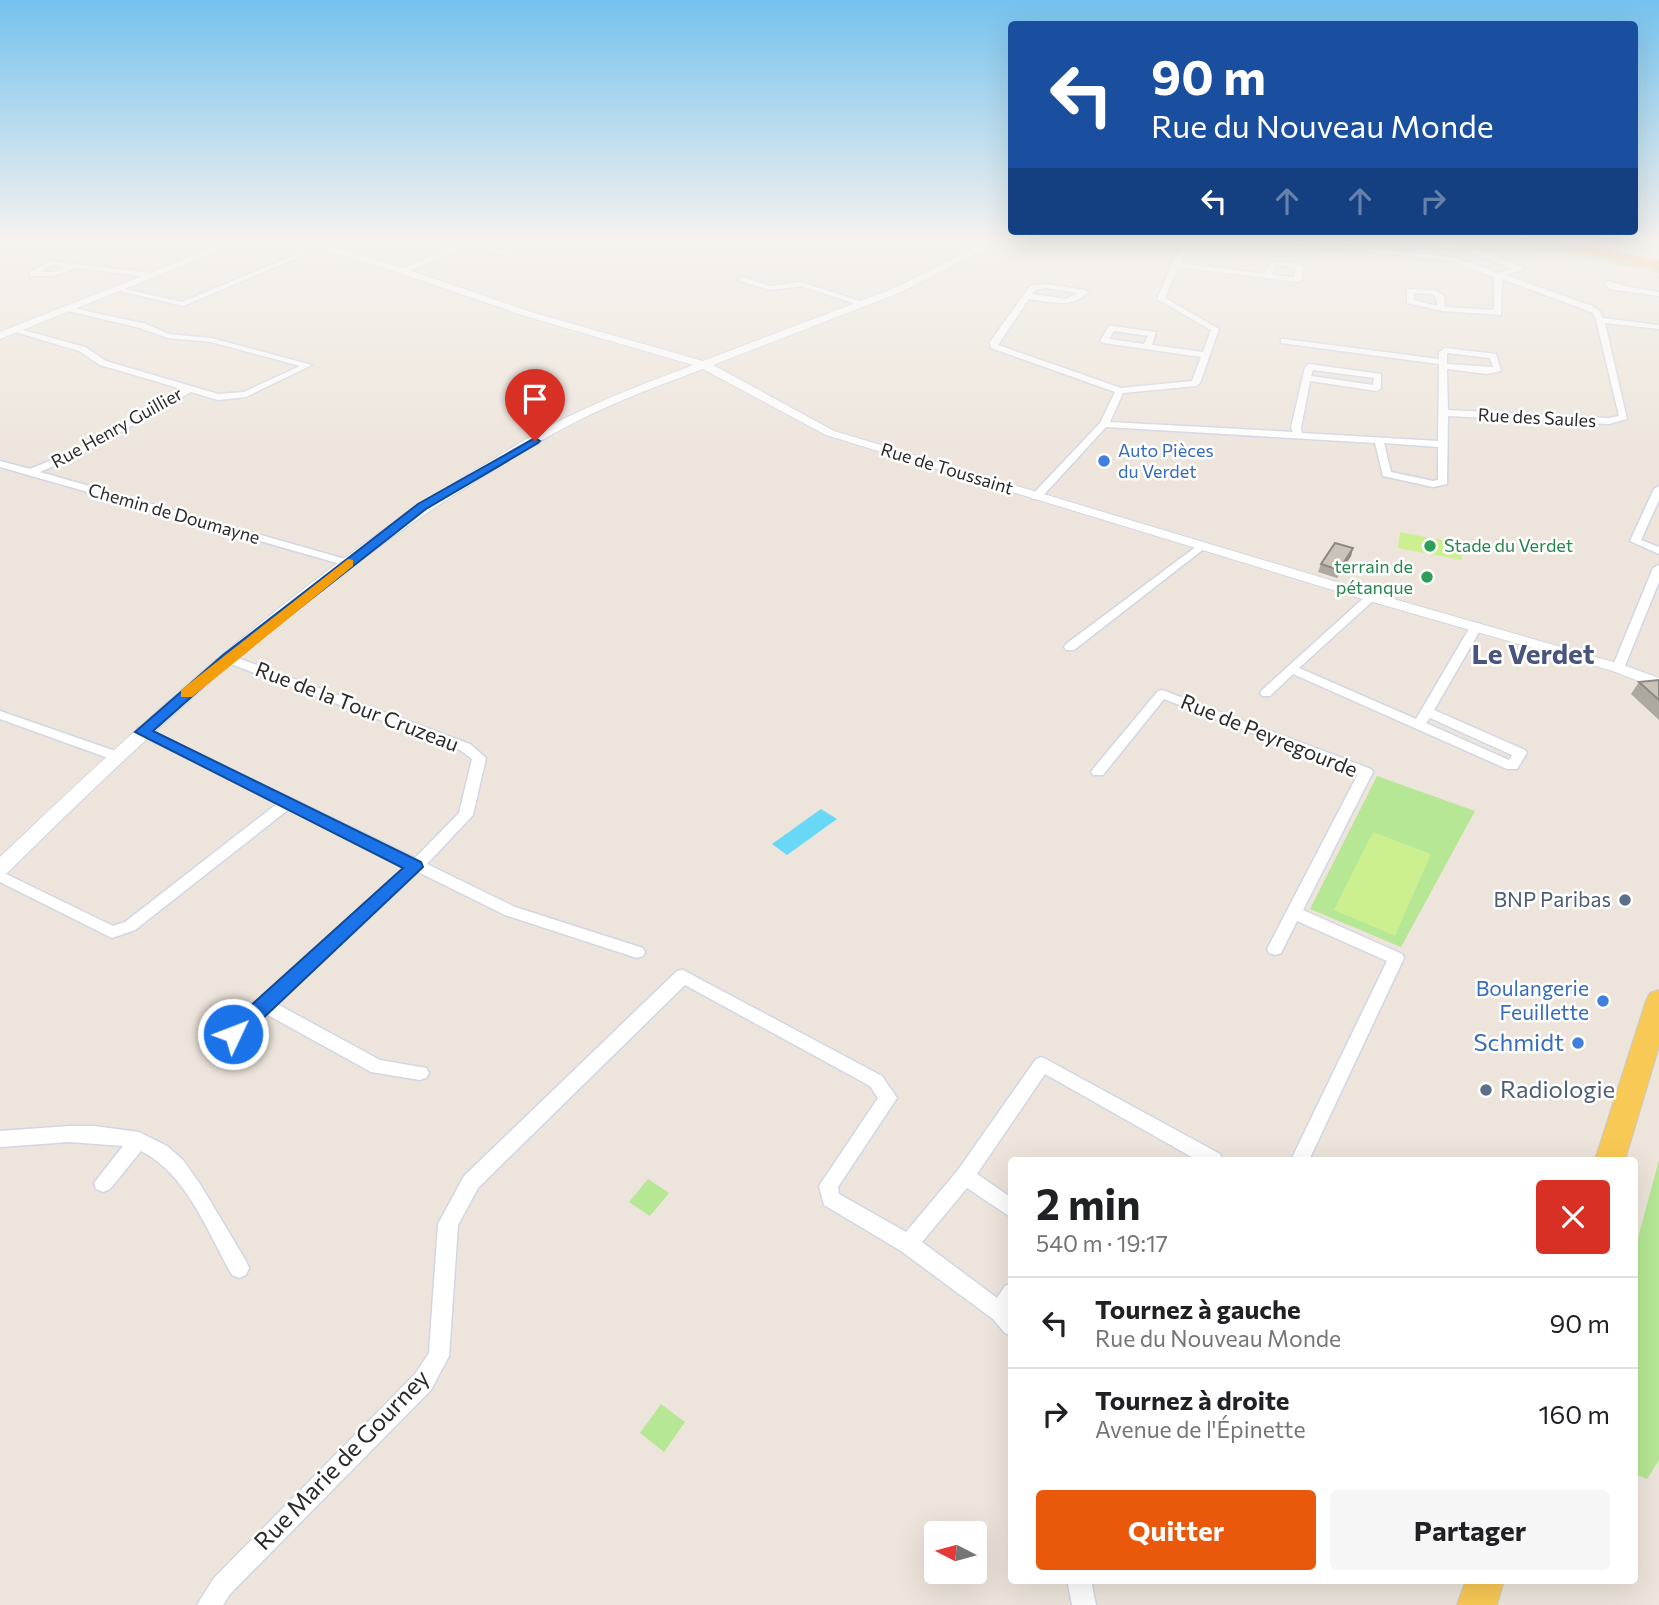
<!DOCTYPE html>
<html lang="fr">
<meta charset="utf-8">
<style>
body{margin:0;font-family:Commissioner,sans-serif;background:#f6f6f6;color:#202124;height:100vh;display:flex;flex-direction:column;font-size:26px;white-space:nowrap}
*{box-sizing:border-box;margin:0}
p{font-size:23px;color:#757577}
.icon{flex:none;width:38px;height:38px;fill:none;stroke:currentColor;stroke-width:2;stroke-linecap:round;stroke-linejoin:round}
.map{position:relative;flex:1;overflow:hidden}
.panel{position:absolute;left:1008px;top:1157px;width:630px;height:427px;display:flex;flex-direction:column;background:#fff;border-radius:7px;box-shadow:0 7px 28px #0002}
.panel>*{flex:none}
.guide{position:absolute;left:1008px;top:21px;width:630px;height:214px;border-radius:7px;box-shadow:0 7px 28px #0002;background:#1a4fa0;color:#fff;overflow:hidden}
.needle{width:46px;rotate:276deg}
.fabs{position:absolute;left:924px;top:1521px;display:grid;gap:14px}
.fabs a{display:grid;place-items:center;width:63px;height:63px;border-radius:7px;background:#fff;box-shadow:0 7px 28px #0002;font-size:35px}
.pin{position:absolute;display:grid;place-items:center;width:60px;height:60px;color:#fff;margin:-72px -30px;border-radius:50% 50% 50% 0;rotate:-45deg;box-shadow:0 0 7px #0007}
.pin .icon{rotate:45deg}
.me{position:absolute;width:77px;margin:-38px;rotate:47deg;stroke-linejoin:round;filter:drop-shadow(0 0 5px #0008)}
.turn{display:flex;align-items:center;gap:24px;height:147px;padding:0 28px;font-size:32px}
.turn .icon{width:91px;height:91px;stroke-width:2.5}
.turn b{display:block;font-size:49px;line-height:60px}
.lanes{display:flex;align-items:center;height:66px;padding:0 28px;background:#0003;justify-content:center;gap:35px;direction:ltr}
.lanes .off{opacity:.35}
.round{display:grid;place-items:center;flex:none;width:74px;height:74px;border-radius:7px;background:#f6f6f6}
.head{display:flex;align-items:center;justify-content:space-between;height:119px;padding:0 28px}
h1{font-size:42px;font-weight:700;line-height:52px}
.button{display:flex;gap:14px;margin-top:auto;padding:14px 28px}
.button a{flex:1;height:80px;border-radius:7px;background:#ea580c;color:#fff;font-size:28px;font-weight:700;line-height:80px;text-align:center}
.button a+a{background:#f6f6f6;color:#202124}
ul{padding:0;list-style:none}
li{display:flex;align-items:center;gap:21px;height:91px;padding:0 28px;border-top:2px solid #e0e0e0}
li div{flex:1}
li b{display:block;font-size:26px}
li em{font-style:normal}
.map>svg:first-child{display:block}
.green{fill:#b6e795}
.pitch{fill:#ccef90}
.water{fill:#68d8f6}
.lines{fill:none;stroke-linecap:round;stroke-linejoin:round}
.minor-casing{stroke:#d1d6e4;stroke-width:3}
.tertiary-casing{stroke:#d1d6e4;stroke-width:2}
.primary-casing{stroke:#c8c8c8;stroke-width:2}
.trunk-casing{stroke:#c8c8c8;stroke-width:3}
.minor{fill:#fff;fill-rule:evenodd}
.tertiary{fill:#fff;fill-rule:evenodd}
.primary{fill:#f9c955;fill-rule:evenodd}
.trunk{fill:#fcaf55;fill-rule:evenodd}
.wall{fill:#ada8a0}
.shaded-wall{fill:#8d8882}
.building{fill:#c9c3ba;stroke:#8d8882;stroke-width:2}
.route{fill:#1a73e8;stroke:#114b97;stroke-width:2}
.slow{fill:#f59e0b}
.shop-dot{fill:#3f7fe0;stroke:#fff;stroke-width:2.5}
.leisure-dot{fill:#2e9e5b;stroke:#fff;stroke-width:2.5}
.service-dot{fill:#5c6f8a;stroke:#fff;stroke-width:2.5}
.labels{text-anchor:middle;stroke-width:5;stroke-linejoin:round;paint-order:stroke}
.far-street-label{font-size:18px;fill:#2b2b2b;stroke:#fff}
.far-shop-label{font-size:18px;fill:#366cbe;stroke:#fff;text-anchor:start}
.far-leisure-label{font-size:18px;fill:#27864d;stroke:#fff;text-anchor:start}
.street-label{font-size:21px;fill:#2b2b2b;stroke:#fff}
.service-label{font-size:21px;fill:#4e5e75;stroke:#fff;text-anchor:end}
.shop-label{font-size:21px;fill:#366cbe;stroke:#fff;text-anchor:end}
.near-shop-label{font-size:24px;fill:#366cbe;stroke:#fff;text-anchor:end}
.near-service-label{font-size:24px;fill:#4e5e75;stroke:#fff;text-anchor:start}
.near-street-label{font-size:24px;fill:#2b2b2b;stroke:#fff}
.district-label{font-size:28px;font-weight:bold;fill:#48557e;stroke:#fff}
</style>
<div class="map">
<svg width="1659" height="1605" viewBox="0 0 1659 1605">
<rect width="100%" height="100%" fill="#ede5dc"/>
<!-- green -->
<g class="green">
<polygon points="1500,239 1659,269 1659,273"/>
<polygon points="1377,776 1475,811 1401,947 1310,909"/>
<polygon points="1659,1160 1659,1460 1647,1479 1635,1474 1635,1249"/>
<polygon points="648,1179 669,1193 650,1216 629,1202"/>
<polygon points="661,1404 685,1422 664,1452 640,1433"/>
</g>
<!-- pitch -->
<g class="pitch">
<polygon points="1400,532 1462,544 1462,560 1398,548"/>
<polygon points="1373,832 1431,854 1395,936 1334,910"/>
</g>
<!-- water -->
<polygon class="water" points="821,809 837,819 787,855 772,844"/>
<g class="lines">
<!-- minor casing -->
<g class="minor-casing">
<g id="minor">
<path d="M1183 239H1190L1180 263 1265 274 1270 261 1300 264 1304 266 1301 280 1297 282 1178 267 1165 298 1219 329 1200 383 1196 386 1123 393 1110 422 1293 432 1291 428 1305 367 1309 364 1381 374V388L1377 391 1310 381 1301 428 1302 433 1438 441 1439 364 1281 343V339H1284L1439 359V352L1445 348 1496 354 1501 371 1487 374 1447 369 1448 410 1609 418 1619 416 1596 320 1593 313 1586 310 1502 279 1501 315 1442 311 1407 303V289L1434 290 1444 296 1445 307 1494 310V277L1451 261 1250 239H1275L1452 257 1498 273 1513 269 1466 251 1385 239C1428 239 1486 245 1524 269L1505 275 1592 306 1599 310 1603 318 1659 325V329L1605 323 1627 419 1609 424 1448 416 1447 484 1433 487 1383 476 1375 443 1106 427 1040 499H1032V495L1100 423 1115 392 991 348 990 342 1030 286 1046 284 1084 290 1088 292C1072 309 1049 302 1029 299L998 345 1121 388 1192 381 1201 357 1104 343 1100 341 1109 326H1112L1156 332 1152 345 1203 352 1211 330 1157 299ZM1276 265 1296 268 1294 277 1272 275ZM1046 288 1078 293 1066 299 1032 294 1035 290ZM1414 293 1432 294 1436 297 1437 306 1414 300ZM1114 331 1148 336 1144 344 1109 339ZM1447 353 1490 358 1493 367 1447 364ZM1313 370 1374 378 1373 385 1311 376ZM1384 443 1438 447V480L1433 481 1391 472Z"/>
<polygon points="466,241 515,255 511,257 467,245 404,273 397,271"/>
<polygon points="317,246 323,247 183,306 112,289 116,287 182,302"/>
<path d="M50 261 144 272 150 277 146 279 142 276 77 268 53 276H30V272ZM51 265 66 267 52 272H41Z"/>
<polygon points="743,277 770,286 801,282 866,303 859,305 801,286 770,290 740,281 739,279"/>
<polygon points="1608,281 1629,287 1659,292 1659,296 1609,289 1604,283"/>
<polygon points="64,306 146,324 169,334 211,338 312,365 246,397 218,400 191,392 82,454 40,472 352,561 352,565 344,565 0,467 0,461 30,469 76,450 182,389 100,365 79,351 12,331 12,327 85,347 106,361 218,394 244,392 300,366 211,342 168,338 140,328 64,310"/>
<polygon points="1659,486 1659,500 1641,540 1659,547 1659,554 1630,541 1654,489"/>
<polygon points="1201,543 1205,544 1205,548 1074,650 1066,650 1064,647 1066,644"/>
<polygon points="1659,565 1659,582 1624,668 1618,672 1614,671 1612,668 1653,568"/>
<path d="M1371 594 1375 595V599L1299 668 1416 719 1470 627 1476 623 1480 624 1482 627 1434 710 1525 750 1527 753 1517 769H1507L1293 674 1270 696H1262L1260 693 1262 690 1367 595ZM1430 718 1512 755 1509 760 1426 723Z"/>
<path d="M227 654 470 744 486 758 473 815 427 864 515 907 643 948 645 952 643 956 637 958 505 915 418 872 277 1004 380 1060 426 1068 429 1073 426 1078 420 1080 371 1072 266 1014C256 1023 242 1044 227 1039L225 1034 258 1000 406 866 289 809 135 930 112 938 0 882V871L113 926 125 922 278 803 138 734 136 731 138 728 143 727 415 858 459 813 472 759 460 750 223 661 221 658 223 655Z"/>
<polygon points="1162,690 1371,769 1373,772 1303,910 1402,954 1404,958 1309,1160 1291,1160 1387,961 1297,921 1281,953 1275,955 1269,953 1267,949 1358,774 1164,699 1103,775 1093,775 1091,772 1093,769 1158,691"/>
<polygon points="0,711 121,753 123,756 116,760 111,759 0,719"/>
<polygon points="683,970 882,1076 897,1098 838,1187 839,1194 906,1232 958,1170 1036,1059 1042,1057 1220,1154 1222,1160 1197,1160 1045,1074 977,1174 1012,1198 1012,1218 967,1188 922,1242 997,1298 1005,1286 1012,1283 1012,1336 1005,1333 993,1319 901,1251 824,1205 819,1186 878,1098 870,1086 685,985 478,1188 458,1225 449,1356 431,1390 230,1594 223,1605 197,1605 214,1578 415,1374 429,1353 438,1224 464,1176 677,971"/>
<path d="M69 1126H94L139 1132 167 1146 183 1160 200 1184 246 1261 249 1268 246 1275 239 1278 232 1275C208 1233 187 1174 141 1151L110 1189 103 1192 96 1189 94 1183 123 1146 69 1142 0 1147V1131Z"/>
<polygon points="1067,1580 1091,1580 1096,1605 1072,1605"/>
</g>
</g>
<!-- tertiary casing -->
<g class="tertiary-casing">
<g id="tertiary">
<polygon points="236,239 248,239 0,339 0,332"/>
<path d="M287 239H301L400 267 531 312 703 361 895 288 993 239H1004L901 292 713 365 834 431 1376 594 1623 665 1659 678V689L1613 671 1366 600 826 435 703 369C662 384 620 400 581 419 545 437 510 459 476 481 302 590 153 729 7 873L0 875V857C144 720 291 584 461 479 499 456 536 431 576 413 614 395 654 380 693 365L525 316 394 271Z"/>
</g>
</g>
<!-- primary casing -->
<g class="primary-casing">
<g id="primary">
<polygon points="1659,990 1659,1046 1625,1160 1595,1160 1646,1001 1650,993"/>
<polygon points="1466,1580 1504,1580 1497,1605 1457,1605"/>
</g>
</g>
<!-- trunk casing -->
<g class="trunk-casing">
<g id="trunk">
<polygon points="1523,239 1548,239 1659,261 1659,269"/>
<polygon points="1618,239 1659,239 1659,246 1624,243"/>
</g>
</g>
<!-- minor -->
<use href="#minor" class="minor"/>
<!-- tertiary -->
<use href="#tertiary" class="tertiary"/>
<!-- primary -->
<use href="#primary" class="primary"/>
<!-- trunk -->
<use href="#trunk" class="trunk"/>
</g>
<!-- wall -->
<g class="wall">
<polygon points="1353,548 1351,556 1337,578 1318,572 1321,564"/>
<polygon points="1659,680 1659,720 1631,694 1639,682"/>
</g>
<!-- shaded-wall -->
<polygon class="shaded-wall" points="1353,548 1351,556 1337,578 1339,570"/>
<!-- building -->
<g class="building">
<polygon points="1335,543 1353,548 1339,570 1321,564"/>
<polygon points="1659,680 1659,700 1639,682"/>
</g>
<!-- sky -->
<linearGradient id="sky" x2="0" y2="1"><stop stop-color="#75c2ee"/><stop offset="0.52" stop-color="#f7f3ef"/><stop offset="1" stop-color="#f7f3ef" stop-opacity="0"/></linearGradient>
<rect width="1659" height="464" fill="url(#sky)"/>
<!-- route -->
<polygon class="route" points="535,438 540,441 538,443 426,509 232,661 153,731 421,862 423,867 240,1040 226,1040 223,1034 226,1028 403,868 135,732 223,655 418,504"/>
<!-- slow -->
<polygon class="slow" points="348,559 353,560 353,566 192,697 181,697 181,690"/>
<!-- markers -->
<g class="shop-dot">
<circle cx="1104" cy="461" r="7"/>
<circle cx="1603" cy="1001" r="7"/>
<circle cx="1578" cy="1043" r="7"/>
</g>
<g class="leisure-dot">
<circle cx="1430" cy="546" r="7"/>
<circle cx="1427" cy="577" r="7"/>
</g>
<g class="service-dot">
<circle cx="1625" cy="900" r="7"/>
<circle cx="1486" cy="1090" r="7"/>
</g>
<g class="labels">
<!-- far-street labels -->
<g class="far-street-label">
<text transform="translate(1537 418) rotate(3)" y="6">Rue des Saules</text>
<text transform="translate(117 428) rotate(-29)" y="6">Rue Henry Guillier</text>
<text transform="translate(947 469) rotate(17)" y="6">Rue de Toussaint</text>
<text transform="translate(174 514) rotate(16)" y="6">Chemin de Doumayne</text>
</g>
<!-- far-shop labels -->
<g class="far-shop-label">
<text x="1118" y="457">Auto Pièces<tspan x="1118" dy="21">du Verdet</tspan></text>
</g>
<!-- far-leisure labels -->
<g class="far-leisure-label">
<text x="1444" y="552">Stade du Verdet</text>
<text x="1413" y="573" text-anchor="end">terrain de<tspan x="1413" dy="21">pétanque</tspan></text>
</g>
<!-- street labels -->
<g class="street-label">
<text transform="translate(357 707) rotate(21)" y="7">Rue de la Tour Cruzeau</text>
<text transform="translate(1269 736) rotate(22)" y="7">Rue de Peyregourde</text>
</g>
<!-- service labels -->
<g class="service-label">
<text x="1611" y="907">BNP Paribas</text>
</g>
<!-- shop labels -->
<g class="shop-label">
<text x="1589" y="996">Boulangerie<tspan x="1589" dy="24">Feuillette</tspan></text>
</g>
<!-- near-shop labels -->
<g class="near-shop-label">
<text x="1564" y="1051">Schmidt</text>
</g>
<!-- near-service labels -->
<g class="near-service-label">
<text x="1500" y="1098">Radiologie</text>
</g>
<!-- near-street labels -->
<g class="near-street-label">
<text transform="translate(342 1460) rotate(-46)" y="8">Rue Marie de Gourney</text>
</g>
<!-- district labels -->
<g class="district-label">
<text x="1533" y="664">Le Verdet</text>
</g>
</g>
</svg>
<div class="fabs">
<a><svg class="needle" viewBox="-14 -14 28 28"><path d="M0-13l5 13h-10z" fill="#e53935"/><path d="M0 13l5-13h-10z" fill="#757577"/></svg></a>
</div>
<div class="pin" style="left:535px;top:441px;background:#d93025"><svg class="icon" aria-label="arrive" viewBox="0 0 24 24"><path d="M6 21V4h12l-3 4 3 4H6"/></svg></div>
<svg class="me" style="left:233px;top:1034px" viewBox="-20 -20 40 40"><circle r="17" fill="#1a73e8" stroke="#fff" stroke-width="3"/><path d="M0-11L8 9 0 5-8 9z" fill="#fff"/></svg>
<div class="guide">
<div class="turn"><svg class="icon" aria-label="left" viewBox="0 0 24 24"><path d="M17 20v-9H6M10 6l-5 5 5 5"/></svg><div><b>90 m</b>Rue du Nouveau Monde</div></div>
<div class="lanes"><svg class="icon" aria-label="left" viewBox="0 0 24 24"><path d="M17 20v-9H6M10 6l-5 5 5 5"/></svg><svg class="icon off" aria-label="ahead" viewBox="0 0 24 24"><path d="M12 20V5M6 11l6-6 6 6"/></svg><svg class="icon off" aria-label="ahead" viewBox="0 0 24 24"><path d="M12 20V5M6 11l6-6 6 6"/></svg><svg class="icon off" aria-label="right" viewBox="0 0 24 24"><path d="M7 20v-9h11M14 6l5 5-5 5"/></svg></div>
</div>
<section class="panel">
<div class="head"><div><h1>2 min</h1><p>540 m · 19:17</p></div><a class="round" style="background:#d93025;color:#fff"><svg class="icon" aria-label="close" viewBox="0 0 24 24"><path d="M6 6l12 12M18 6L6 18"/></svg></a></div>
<ul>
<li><svg class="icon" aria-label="left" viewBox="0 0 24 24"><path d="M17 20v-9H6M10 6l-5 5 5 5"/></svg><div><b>Tournez à gauche</b><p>Rue du Nouveau Monde</p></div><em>90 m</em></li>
<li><svg class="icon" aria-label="right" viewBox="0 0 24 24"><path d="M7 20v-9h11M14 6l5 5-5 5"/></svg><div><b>Tournez à droite</b><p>Avenue de l'Épinette</p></div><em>160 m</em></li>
</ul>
<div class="button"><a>Quitter</a><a>Partager</a></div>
</section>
</div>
